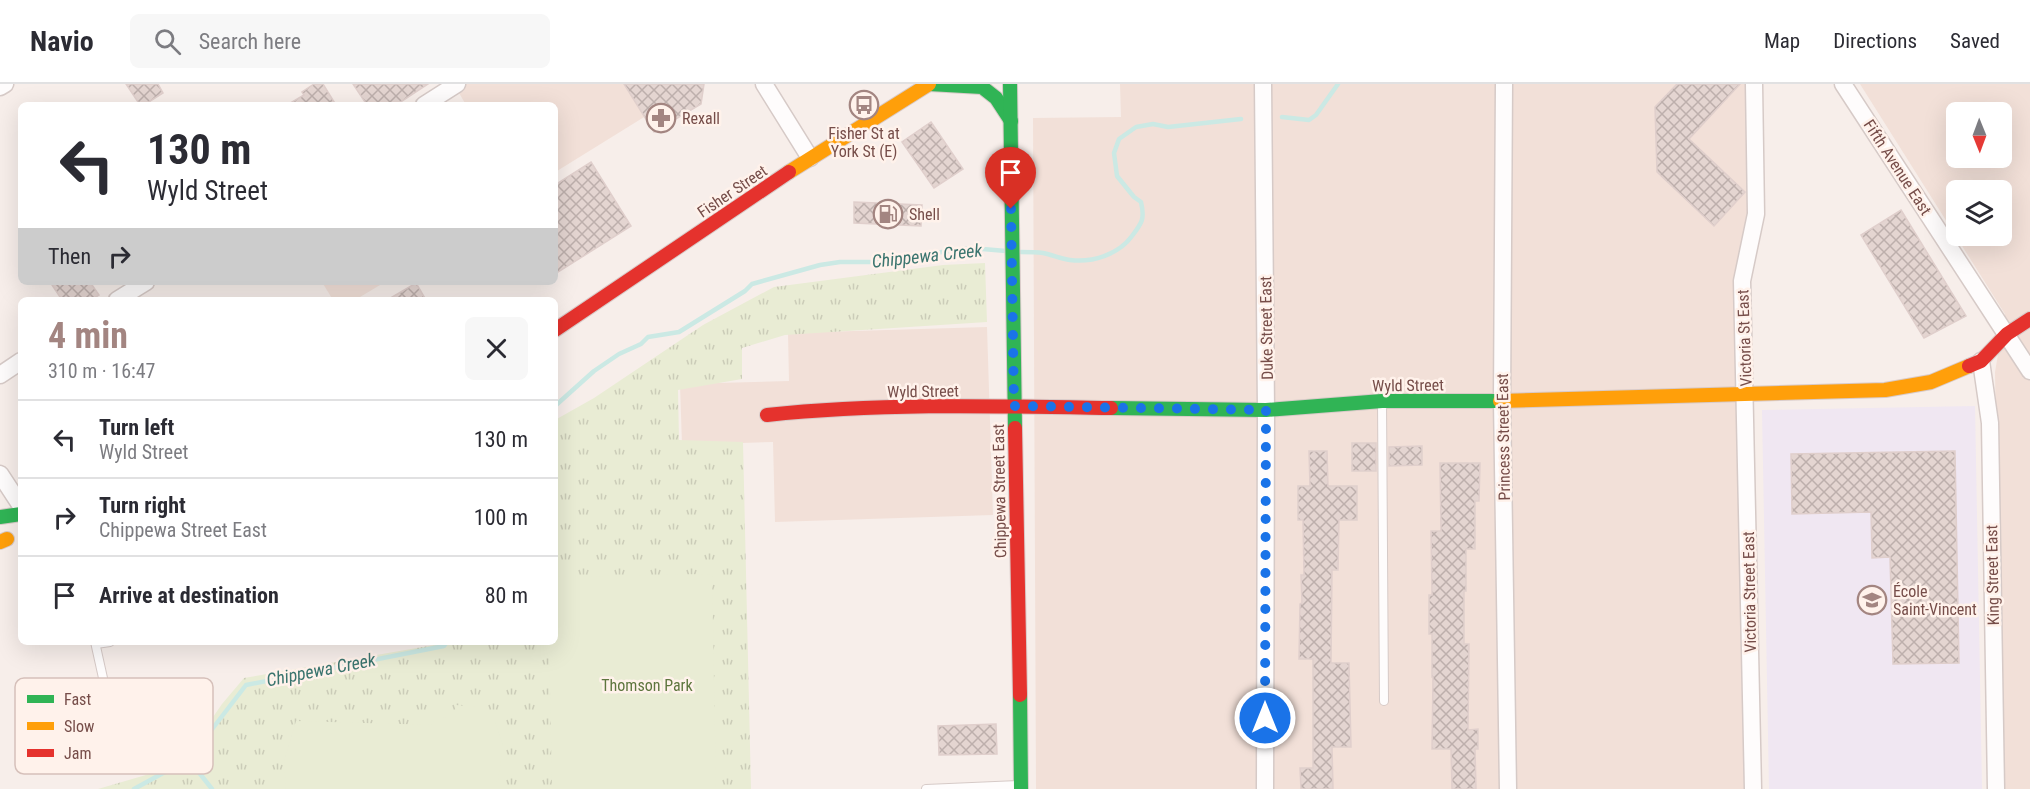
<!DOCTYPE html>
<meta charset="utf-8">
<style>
body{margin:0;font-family:"Roboto Condensed",sans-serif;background:#f7f7f7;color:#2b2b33;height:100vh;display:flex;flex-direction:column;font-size:22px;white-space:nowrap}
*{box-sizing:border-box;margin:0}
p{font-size:20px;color:#7c7c81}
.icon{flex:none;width:33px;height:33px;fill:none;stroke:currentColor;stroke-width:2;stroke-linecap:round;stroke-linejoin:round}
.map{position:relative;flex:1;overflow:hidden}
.details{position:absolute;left:18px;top:213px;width:540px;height:348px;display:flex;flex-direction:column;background:#fff;border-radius:9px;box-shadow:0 6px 24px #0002}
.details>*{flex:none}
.banner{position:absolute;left:18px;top:18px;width:540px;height:183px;border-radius:9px;box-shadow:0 6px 24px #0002;background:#fff;color:#2b2b33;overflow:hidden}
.needle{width:39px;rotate:179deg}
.tools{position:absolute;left:1946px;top:18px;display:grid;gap:12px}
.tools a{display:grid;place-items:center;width:66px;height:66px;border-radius:9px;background:#fff;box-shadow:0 6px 24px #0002;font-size:30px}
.pin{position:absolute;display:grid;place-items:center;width:51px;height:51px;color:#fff;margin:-62px -26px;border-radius:50% 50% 50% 0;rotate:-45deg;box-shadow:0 0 6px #0007}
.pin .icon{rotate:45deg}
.me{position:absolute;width:66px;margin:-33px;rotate:0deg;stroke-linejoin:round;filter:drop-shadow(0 0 4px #0008)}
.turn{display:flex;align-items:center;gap:21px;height:126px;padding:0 30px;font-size:27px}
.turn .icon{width:78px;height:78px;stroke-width:2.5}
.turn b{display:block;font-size:42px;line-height:51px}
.then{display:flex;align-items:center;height:57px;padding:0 30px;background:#0003;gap:12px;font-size:22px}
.round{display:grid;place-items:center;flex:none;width:63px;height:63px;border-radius:9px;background:#f7f7f7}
.overview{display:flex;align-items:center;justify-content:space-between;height:102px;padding:0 30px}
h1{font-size:36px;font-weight:700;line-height:45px;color:#a38581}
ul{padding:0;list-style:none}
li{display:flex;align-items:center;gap:18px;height:78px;padding:0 30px;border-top:2px solid #e1e1e2}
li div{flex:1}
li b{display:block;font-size:22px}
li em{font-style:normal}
header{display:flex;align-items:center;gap:36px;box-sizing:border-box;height:84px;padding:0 30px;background:#fff;border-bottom:2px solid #e1e1e2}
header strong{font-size:28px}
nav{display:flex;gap:33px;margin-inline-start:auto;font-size:21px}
.search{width:420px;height:54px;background:#f7f7f7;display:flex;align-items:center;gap:15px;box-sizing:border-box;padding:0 21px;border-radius:9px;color:#7c7c81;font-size:22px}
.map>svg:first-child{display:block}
.residential{fill:#f2e0d8;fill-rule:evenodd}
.education{fill:#f0e7f2}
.park{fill:url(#park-tufts)}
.garden{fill:#e9ecd4}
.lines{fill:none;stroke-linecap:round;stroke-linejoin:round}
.stream{stroke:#cbe9e4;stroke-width:4.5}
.building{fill:url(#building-cross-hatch);stroke:#e0cfcc;stroke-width:1.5}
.lane-casing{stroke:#d6cac7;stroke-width:10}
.street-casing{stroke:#d6cac7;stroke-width:19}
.fast-casing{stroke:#d8cac8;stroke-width:16}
.slow-casing{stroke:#d8cac8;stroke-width:16}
.jam-casing{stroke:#d8cac8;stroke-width:16}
.lane{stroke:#fefcfc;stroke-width:8}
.street{stroke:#fefcfc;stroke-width:16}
.fast{stroke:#30b455;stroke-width:14}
.slow{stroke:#ff9f0a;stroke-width:14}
.jam{stroke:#e5322d;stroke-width:14}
.route{stroke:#1a73e8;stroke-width:10;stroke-dasharray:0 18}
.labels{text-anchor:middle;stroke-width:5;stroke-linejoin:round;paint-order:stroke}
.poi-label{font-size:16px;fill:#764d49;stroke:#fff2eb;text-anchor:start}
.street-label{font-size:16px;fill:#764d49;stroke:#fff2eb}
.park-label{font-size:16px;fill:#5e763e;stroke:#fff2eb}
.water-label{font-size:18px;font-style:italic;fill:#3a746e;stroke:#fff2eb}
.key{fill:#fff2eb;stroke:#d6c0ba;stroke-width:1.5}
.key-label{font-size:16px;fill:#764d49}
</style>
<header>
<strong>Navio</strong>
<div class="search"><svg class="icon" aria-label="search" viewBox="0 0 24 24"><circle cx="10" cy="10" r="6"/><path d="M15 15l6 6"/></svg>Search here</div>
<nav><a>Map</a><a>Directions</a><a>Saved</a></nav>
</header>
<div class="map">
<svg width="2030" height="705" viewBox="0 0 2030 705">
<defs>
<pattern id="park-tufts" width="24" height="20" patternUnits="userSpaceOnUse" patternTransform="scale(1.5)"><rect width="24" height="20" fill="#e9ecd4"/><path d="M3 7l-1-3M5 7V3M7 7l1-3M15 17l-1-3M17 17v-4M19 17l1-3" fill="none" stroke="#cbccb8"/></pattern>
<pattern id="building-cross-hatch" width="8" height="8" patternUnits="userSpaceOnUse" patternTransform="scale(1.5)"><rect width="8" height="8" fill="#e4d5d1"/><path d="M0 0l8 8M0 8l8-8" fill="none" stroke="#bdafac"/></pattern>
</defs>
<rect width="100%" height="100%" fill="#f7eeea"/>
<!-- residential -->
<g class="residential">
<polygon points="454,0 628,0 649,30 557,87 555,83 555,21 466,21"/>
<polygon points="1120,0 1750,0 1748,705 1036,705 1033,34 1121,33"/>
<path d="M1860 0H2030V705H2002L1995 288 2005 230ZM1956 28H2001V74H1956ZM1956 106H2001V152H1956Z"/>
<polygon points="322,198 385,198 355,216 333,216"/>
<polygon points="987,243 993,431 775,438 773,358 682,361 680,300 789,297 788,249"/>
</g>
<!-- education -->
<polygon class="education" points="1975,322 1982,705 1769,705 1762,326"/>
<!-- park -->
<polygon class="park" points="985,179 987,238 785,251 742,264 742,295 678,306 679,356 743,358 751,705 98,705 180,681 222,620 244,594 434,561 437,558 555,558 555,336 594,314 703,241 774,203 943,181"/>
<!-- garden -->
<g class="garden">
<polygon points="712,490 716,705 552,705 549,558 555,558 555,493"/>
<polygon points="456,621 475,623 495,638 503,661 498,697 490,700 490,705 286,705 284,677 296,637 433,641 434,633 455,634"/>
</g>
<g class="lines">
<!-- stream -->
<g class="stream">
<polyline points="1282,33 1309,36 1316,31 1338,0"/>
<path d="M1020 168C1028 168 1036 168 1043 169 1053 171 1061 175 1070 176 1093 179 1119 170 1132 152 1142 139 1145 135 1141 118L1134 113 1117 92 1114 69 1119 55 1136 43 1153 40 1168 43 1241 35"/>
<polyline points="555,322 594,287 619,270 641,260 648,253 679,248 745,207 752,200 820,181 840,178 900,178 935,169 971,164 1006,167"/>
<polyline points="134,705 165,688 193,681"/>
<polyline points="212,705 193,681 203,657 246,601 444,562 447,558"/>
</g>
</g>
<!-- building -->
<g class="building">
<polygon points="126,0 158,0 163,9 144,21 140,21"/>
<polygon points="314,0 323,0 336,21 287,21 304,11 302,8"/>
<polygon points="353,0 428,0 396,21 367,21"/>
<polygon points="624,0 704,0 701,20 654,48"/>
<polygon points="1677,0 1740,0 1689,55 1745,108 1714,142 1657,88 1655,23"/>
<polygon points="931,38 963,85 934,104 902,58"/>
<polygon points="591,78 631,142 555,190 555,101"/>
<polygon points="854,118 922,121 921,142 854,139"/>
<polygon points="1901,126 1966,232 1924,254 1861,151"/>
<polygon points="50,198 90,198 99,211 91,216 62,216"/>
<polygon points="416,199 426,216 387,216"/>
<rect x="1352" y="359" width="24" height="28"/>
<polygon points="1422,362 1422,381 1389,382 1389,363"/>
<polygon points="1309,367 1327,367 1328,402 1357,402 1357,436 1339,436 1338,486 1332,486 1331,579 1349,579 1351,663 1332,663 1333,705 1301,705 1300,684 1313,684 1313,575 1299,575 1300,520 1302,519 1301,491 1304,491 1303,436 1298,436 1298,402 1310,402"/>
<polygon points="1955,367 1959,579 1893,580 1890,473 1872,474 1871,428 1792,430 1791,370"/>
<polygon points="1440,379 1480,379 1479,417 1475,417 1475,465 1466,465 1466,507 1464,507 1464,560 1469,560 1468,646 1478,645 1478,665 1475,665 1476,705 1452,705 1451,665 1432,665 1433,593 1432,593 1432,550 1429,550 1429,511 1432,511 1431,447 1441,447"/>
<polygon points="996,640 997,670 939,671 938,642"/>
</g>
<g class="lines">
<!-- lane casing -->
<g class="lane-casing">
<g id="lane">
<polyline points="1382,317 1384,617"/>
<polyline points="95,558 103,594 106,670 168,665"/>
<polyline points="96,560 110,558"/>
<polyline points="926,705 1021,701"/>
</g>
</g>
<!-- street casing -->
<g class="street-casing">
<g id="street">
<polyline points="764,0 810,74"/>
<polyline points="1263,0 1266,326 1265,705"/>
<polyline points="1504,0 1502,317 1508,705"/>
<polyline points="1843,0 2030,287"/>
<polyline points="0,3 5,0"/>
<polyline points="424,21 457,0"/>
<polyline points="117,216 146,198"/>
<polyline points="1981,277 1990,339 1996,705"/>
<polyline points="0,291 21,277"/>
<polyline points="0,390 21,422"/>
<polyline points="1753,705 1742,197 1756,130 1754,0"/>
</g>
</g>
<!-- fast casing -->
<g class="fast-casing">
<g id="fast">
<polyline points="929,0 982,3 996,14 1011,37"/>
<polyline points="1010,0 1015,344"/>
<polyline points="1111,324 1266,326 1382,317 1500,317"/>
<polyline points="0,433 21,430"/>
<polyline points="1020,611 1021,705"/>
</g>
</g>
<!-- slow casing -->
<g class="slow-casing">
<g id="slow">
<polyline points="789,88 929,0"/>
<polyline points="1500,317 1885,306 1931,298 1969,282"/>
<polyline points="0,458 7,455"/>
</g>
</g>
<!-- jam casing -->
<g class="jam-casing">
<g id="jam">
<polyline points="555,246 789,88"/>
<polyline points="1969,282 1981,277 2007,250 2030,235"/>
<path d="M767 331C881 319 997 322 1111 324"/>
<polyline points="1015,344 1020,611"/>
</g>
</g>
<!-- lane -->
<use href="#lane" class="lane"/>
<!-- street -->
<use href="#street" class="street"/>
<!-- fast -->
<use href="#fast" class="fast"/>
<!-- slow -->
<use href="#slow" class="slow"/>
<!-- jam -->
<use href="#jam" class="jam"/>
</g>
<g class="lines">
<!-- route -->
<polyline class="route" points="1011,125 1014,322 1266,326 1265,634"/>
</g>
<!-- icons -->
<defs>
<g id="bus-ring" transform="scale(1.5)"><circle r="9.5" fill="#fff2eb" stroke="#a38581" stroke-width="1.5"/><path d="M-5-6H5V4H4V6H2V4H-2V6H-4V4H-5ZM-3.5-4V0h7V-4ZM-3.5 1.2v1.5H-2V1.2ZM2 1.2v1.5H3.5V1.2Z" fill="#a38581"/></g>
<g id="pharmacy-ring" transform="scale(1.5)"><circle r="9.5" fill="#fff2eb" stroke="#a38581" stroke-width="1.5"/><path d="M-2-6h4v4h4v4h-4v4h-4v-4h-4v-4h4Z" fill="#a38581"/></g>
<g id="fuel-ring" transform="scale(1.5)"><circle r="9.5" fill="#fff2eb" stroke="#a38581" stroke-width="1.5"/><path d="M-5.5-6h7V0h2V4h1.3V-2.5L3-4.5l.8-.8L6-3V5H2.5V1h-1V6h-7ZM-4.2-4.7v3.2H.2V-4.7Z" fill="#a38581"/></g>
<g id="school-ring" transform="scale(1.5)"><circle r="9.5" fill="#fff2eb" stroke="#a38581" stroke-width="1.5"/><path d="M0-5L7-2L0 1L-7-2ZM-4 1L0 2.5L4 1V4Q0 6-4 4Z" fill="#a38581"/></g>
</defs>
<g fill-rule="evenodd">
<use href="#bus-ring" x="864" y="21"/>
<use href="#pharmacy-ring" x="661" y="34"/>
<use href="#fuel-ring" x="888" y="130"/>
<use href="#school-ring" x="1872" y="516"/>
</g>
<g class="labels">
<!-- poi labels -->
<g class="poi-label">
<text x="682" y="40">Rexall</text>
<text x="864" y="55" text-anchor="middle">Fisher St at<tspan x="864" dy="18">York St (E)</tspan></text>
<text x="909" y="136">Shell</text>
<text x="1893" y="513">École<tspan x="1893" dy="18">Saint-Vincent</tspan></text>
</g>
<!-- street labels -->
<g class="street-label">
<text transform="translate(1898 83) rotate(57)" y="6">Fifth Avenue East</text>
<text transform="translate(732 107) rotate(-34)" y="6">Fisher Street</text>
<text transform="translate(1266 244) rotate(-91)" y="6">Duke Street East</text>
<text transform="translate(1744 254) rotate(-92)" y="6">Victoria St East</text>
<text transform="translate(1408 301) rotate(-1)" y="6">Wyld Street</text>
<text transform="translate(923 307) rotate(-1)" y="6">Wyld Street</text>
<text transform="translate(1503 353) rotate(-91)" y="6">Princess Street East</text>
<text transform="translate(999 407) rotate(-91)" y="6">Chippewa Street East</text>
<text transform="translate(1992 491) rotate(-91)" y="6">King Street East</text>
<text transform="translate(1749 508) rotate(-91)" y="6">Victoria Street East</text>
</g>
<!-- park labels -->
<g class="park-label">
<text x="647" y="607">Thomson Park</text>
</g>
<!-- water labels -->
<g class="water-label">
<text transform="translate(927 172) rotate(-6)" y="6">Chippewa Creek</text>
<text transform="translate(321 586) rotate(-11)" y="6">Chippewa Creek</text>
</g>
</g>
<!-- legend -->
<rect x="15" y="594" width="198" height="96" rx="9" class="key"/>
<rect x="27" y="611" width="27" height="8" fill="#30b455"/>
<rect x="27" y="638" width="27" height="8" fill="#ff9f0a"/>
<rect x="27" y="665" width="27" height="8" fill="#e5322d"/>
<g class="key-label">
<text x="64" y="621">Fast</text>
<text x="64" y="648">Slow</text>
<text x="64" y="675">Jam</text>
</g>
</svg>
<div class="tools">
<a><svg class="needle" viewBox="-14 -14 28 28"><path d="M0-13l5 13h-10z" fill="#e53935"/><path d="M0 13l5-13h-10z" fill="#7c7c81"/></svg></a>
<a><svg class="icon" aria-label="layers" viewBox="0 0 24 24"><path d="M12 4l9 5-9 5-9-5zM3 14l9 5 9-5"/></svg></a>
</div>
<div class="pin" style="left:1011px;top:125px;background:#d93025"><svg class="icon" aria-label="arrive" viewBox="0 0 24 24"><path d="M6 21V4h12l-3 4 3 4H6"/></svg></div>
<svg class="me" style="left:1265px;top:634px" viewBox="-20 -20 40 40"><circle r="17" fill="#1a73e8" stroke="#fff" stroke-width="3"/><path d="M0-11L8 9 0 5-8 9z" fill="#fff"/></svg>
<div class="banner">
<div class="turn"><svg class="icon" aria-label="left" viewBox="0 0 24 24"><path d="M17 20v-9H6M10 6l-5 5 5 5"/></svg><div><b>130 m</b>Wyld Street</div></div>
<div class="then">Then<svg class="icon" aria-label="right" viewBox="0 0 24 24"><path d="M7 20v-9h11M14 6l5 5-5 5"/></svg></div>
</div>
<section class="details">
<div class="overview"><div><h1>4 min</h1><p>310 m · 16:47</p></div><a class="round"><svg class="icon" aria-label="close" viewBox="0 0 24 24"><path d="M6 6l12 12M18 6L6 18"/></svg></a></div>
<ul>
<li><svg class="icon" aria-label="left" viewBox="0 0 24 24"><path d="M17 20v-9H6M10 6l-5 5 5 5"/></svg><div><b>Turn left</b><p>Wyld Street</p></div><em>130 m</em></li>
<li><svg class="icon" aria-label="right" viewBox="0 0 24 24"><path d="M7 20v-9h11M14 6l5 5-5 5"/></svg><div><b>Turn right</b><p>Chippewa Street East</p></div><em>100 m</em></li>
<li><svg class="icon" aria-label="arrive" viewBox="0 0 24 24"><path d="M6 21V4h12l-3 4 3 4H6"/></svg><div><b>Arrive at destination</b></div><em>80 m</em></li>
</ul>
</section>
</div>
